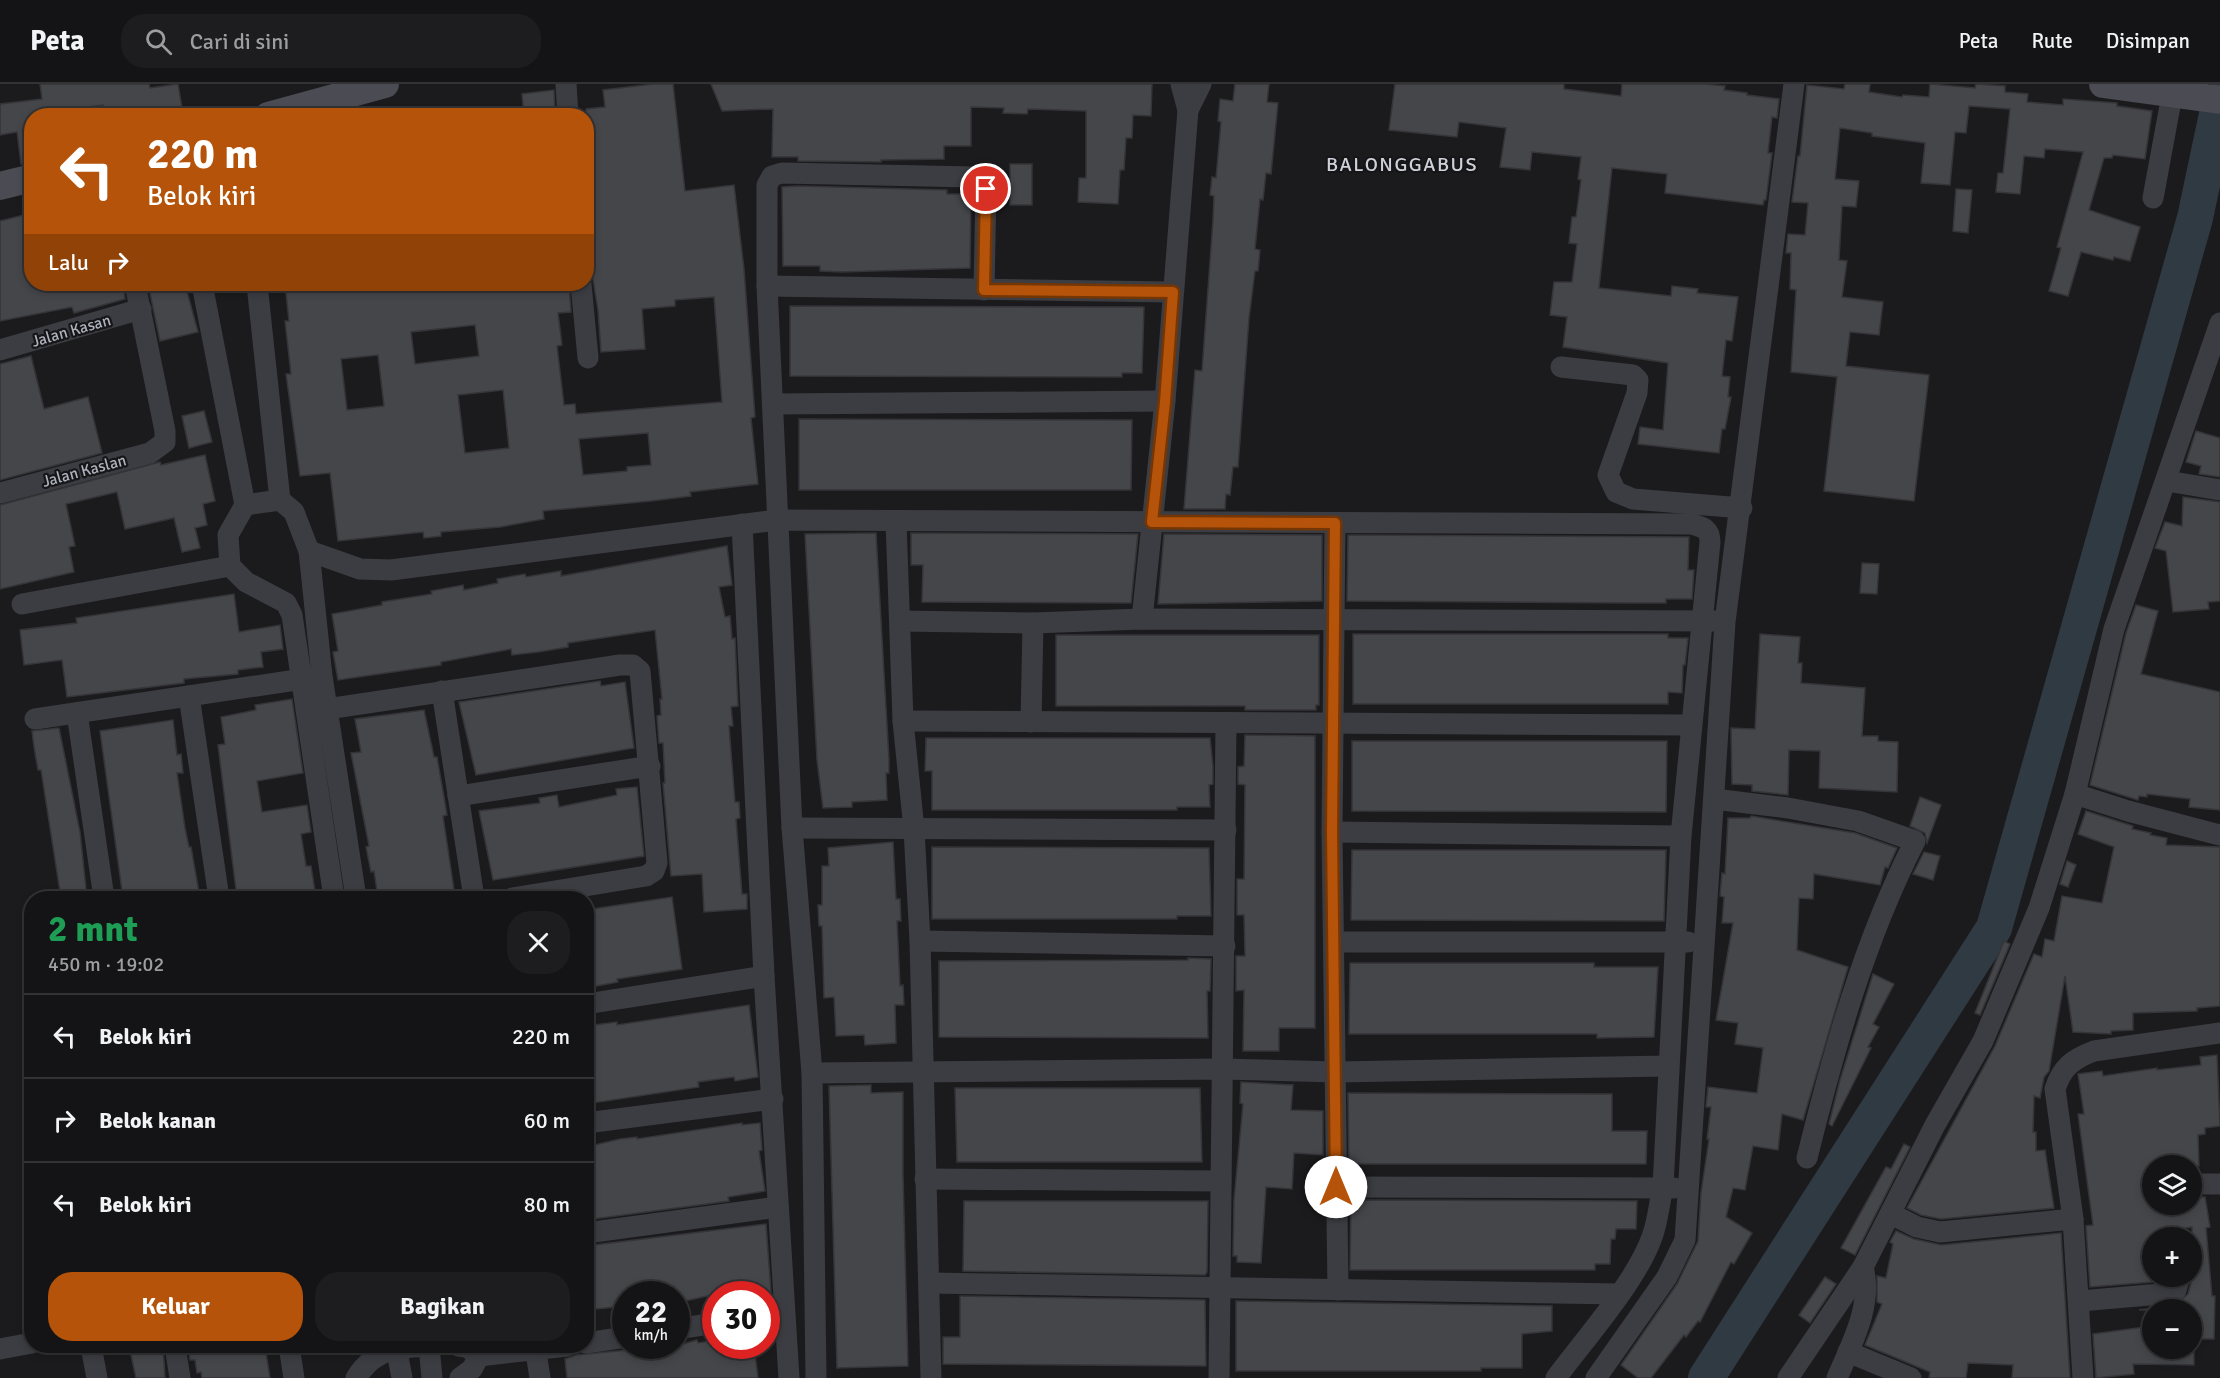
<!DOCTYPE html>
<html lang="id">
<meta charset="utf-8">
<style>
body{margin:0;font-family:Signika,sans-serif;background:#1d1d1f;color:#f1f3f6;height:100vh;display:flex;flex-direction:column;font-size:22px;white-space:nowrap}
*{box-sizing:border-box;margin:0}
p{font-size:20px;color:#9d9ea1}
.icon{flex:none;width:33px;height:33px;fill:none;stroke:currentColor;stroke-width:2;stroke-linecap:round;stroke-linejoin:round}
.map{position:relative;flex:1;overflow:hidden}
.drawer{position:absolute;left:24px;top:807px;width:570px;height:462px;display:flex;flex-direction:column;background:#141416;border-radius:24px;box-shadow:0 3px 9px #0003,0 0 0 2px #333335}
.drawer>*{flex:none}
.banner{position:absolute;left:24px;top:24px;width:570px;height:183px;border-radius:24px;box-shadow:0 3px 9px #0003,0 0 0 2px #333335;background:#b45309;color:#fff;overflow:hidden}
.controls{position:absolute;left:2142px;top:1071px;display:grid;gap:12px}
.controls a{display:grid;place-items:center;width:60px;height:60px;border-radius:50%;background:#141416;box-shadow:0 3px 9px #0003,0 0 0 2px #333335;font-size:30px}
.speed{position:absolute;left:612px;top:1197px;display:flex;gap:12px;font-size:30px;font-weight:700;text-align:center}
.speed>*{display:grid;place-content:center;width:78px;height:78px;border-radius:50%;background:#141416;box-shadow:0 3px 9px #0003,0 0 0 2px #333335;line-height:1}
.speed small{font-size:15px;font-weight:400}
.speed .limit{border:9px solid #d22;background:#fff;color:#111}
.pin{position:absolute;display:grid;place-items:center;width:51px;height:51px;color:#fff;margin:-26px;border:3px solid #fff;border-radius:50%;box-shadow:0 2px 6px #0007}
.me{position:absolute;width:66px;margin:-33px;rotate:0deg;stroke-linejoin:round;filter:drop-shadow(0 0 4px #0008)}
.turn{display:flex;align-items:center;gap:21px;height:126px;padding:0 24px;font-size:27px}
.turn .icon{width:78px;height:78px;stroke-width:2.5}
.turn b{display:block;font-size:42px;line-height:51px}
.then{display:flex;align-items:center;height:57px;padding:0 24px;background:#0003;gap:12px;font-size:22px}
.round{display:grid;place-items:center;flex:none;width:63px;height:63px;border-radius:24px;background:#1d1d1f}
.overview{display:flex;align-items:center;justify-content:space-between;height:102px;padding:0 24px}
h1{font-size:36px;font-weight:800;line-height:45px;color:#1e9e55}
.primary-button{display:flex;gap:12px;margin-top:auto;padding:12px 24px}
.primary-button a{flex:1;height:69px;border-radius:24px;background:#b45309;color:#fff;font-size:24px;font-weight:800;line-height:69px;text-align:center}
.primary-button a+a{background:#1d1d1f;color:#f1f3f6}
ul{padding:0;list-style:none}
li{display:flex;align-items:center;gap:18px;height:84px;padding:0 24px;border-top:2px solid #333335}
li div{flex:1}
li b{display:block;font-size:22px}
li em{font-style:normal}
header{display:flex;align-items:center;gap:36px;box-sizing:border-box;height:84px;padding:0 30px;background:#141416;border-bottom:2px solid #333335}
header strong{font-size:28px}
nav{display:flex;gap:33px;margin-inline-start:auto;font-size:21px}
.search{width:420px;height:54px;background:#1d1d1f;display:flex;align-items:center;gap:15px;box-sizing:border-box;padding:0 21px;border-radius:24px;color:#9d9ea1;font-size:22px}
.map>svg:first-child{display:block}
.lines{fill:none;stroke-linecap:round;stroke-linejoin:round}
.river{stroke:#303a42;stroke-width:36}
.building{fill:#45464a;stroke:#353539;stroke-width:1.5;fill-rule:evenodd}
.street{stroke:#3c3d42;stroke-width:21}
.secondary{stroke:#4a4b53;stroke-width:28}
.route-casing{stroke:#753606;stroke-width:15}
.route{stroke:#b45309;stroke-width:10}
.labels{text-anchor:middle;stroke-width:4.5;stroke-linejoin:round;paint-order:stroke}
.street-label{font-size:16px;fill:#adb2bd;stroke:#161618}
.quarter-label{font-size:20px;letter-spacing:1.5px;fill:#ced1d9;stroke:#161618}
</style>
<header>
<strong>Peta</strong>
<div class="search"><svg class="icon" aria-label="search" viewBox="0 0 24 24"><circle cx="10" cy="10" r="6"/><path d="M15 15l6 6"/></svg>Cari di sini</div>
<nav><a>Peta</a><a>Rute</a><a>Disimpan</a></nav>
</header>
<div class="map">
<svg width="2220" height="1294" viewBox="0 0 2220 1294">
<rect width="100%" height="100%" fill="#1b1b1d"/>
<g class="lines">
<!-- river -->
<polyline class="river" points="1706,1294 1994,844 2195,134 2220,16"/>
</g>
<!-- building -->
<g class="building">
<polygon points="40,0 149,0 150,4 178,0 182,24 144,32 105,32 103,21 67,26 68,32 32,32 32,78 21,80 17,48 0,51 0,20 42,15"/>
<path d="M654 0H673L685 107 734 101 744 185 755 333 751 334 758 400 690 408 691 412 651 417 543 427 544 435 500 443 441 448V452L424 454 423 448 338 457 330 389 300 392 286 290H291L285 237H289L285 200H569L571 228 558 229 562 261 557 262 564 321 575 320 576 330 722 318 714 213 675 216V222L642 225 645 265 601 268 598 226 586 153V25L605 23 603 6ZM475 241 479 272 415 280 411 248ZM378 271 384 322 347 326 341 275ZM503 306 509 364 465 369 458 311ZM648 349 651 381 627 383V387L583 391 579 355Z"/>
<polygon points="711,0 1152,0 1151,32 1133,31 1132,54 1126,54 1124,86 1120,86 1118,120 1078,118 1079,94 1086,94 1086,27 1028,25 1027,30 1003,29 1004,24 971,23 971,62 944,62 944,75 881,76 881,78 798,77 798,73 772,73 773,25 722,27"/>
<polygon points="1235,0 1269,0 1267,18 1278,19 1271,90 1266,89 1263,116 1260,115 1255,165 1260,166 1258,187 1255,187 1249,234 1238,383 1233,383 1230,411 1226,410 1225,425 1184,425 1195,286 1202,287 1213,136 1214,112 1210,111 1212,93 1216,94 1221,38 1218,37 1220,15 1233,17"/>
<polygon points="1395,0 1564,0 1564,5 1621,12 1622,0 1704,0 1725,2 1724,6 1747,9 1747,11 1779,15 1777,34 1772,33 1768,69 1772,69 1766,116 1764,116 1763,121 1665,109 1667,90 1612,84 1599,204 1671,212 1672,202 1698,205 1697,209 1738,213 1732,257 1726,256 1722,292 1730,293 1728,313 1731,313 1725,345 1722,345 1719,369 1638,360 1640,343 1663,346 1668,279 1563,263 1567,233 1550,231 1554,198 1572,198 1577,160 1569,159 1572,133 1576,133 1581,96 1578,95 1581,73 1532,68 1530,86 1500,83 1506,44 1459,38 1457,53 1389,46"/>
<polygon points="1845,0 1870,0 1869,8 1902,13 1903,11 1929,13 1930,0 1975,4 1976,0 2005,2 2005,8 2028,10 2027,18 2063,21 2063,15 2117,19 2117,22 2152,27 2145,75 2113,71 2112,74 2104,74 2089,126 2140,143 2130,177 2114,173 2113,176 2081,168 2068,212 2049,207 2061,164 2057,163 2083,68 2045,65 2044,74 2024,72 2020,110 1996,108 1998,89 2003,89 2010,25 1969,22 1966,49 1955,48 1950,101 1921,99 1925,59 1872,52 1872,49 1840,44 1835,95 1859,97 1856,123 1842,122 1839,176 1847,177 1842,213 1883,218 1879,251 1850,248 1846,282 1929,291 1914,417 1824,407 1837,293 1791,288 1796,206 1790,205 1791,169 1786,169 1788,150 1805,151 1808,119 1792,118 1798,72 1800,72 1807,1 1844,5"/>
<polygon points="554,6 555,32 524,32 522,10"/>
<rect x="1010" y="80" width="22" height="41"/>
<polygon points="798,102 947,106 947,110 971,110 970,184 842,188 820,187 820,182 783,182 782,103"/>
<polygon points="1956,105 1972,106 1968,149 1953,147"/>
<polygon points="32,129 32,200 123,200 125,215 74,229 72,223 0,237 0,137"/>
<polygon points="148,200 185,200 198,248 160,257"/>
<polygon points="790,222 1144,223 1142,289 1122,289 1122,293 790,292"/>
<polygon points="31,272 44,325 88,313 102,369 0,396 0,280"/>
<polygon points="204,327 212,358 189,364 182,332"/>
<polygon points="799,335 1132,336 1131,406 799,406"/>
<polygon points="2196,347 2220,354 2220,393 2199,390 2201,382 2186,378"/>
<polygon points="205,371 215,417 203,420 207,441 195,444 200,464 182,468 174,434 125,445 117,408 66,420 75,462 69,463 74,488 0,505 0,421 160,378 161,381"/>
<polygon points="2183,413 2220,418 2220,517 2208,518 2209,525 2173,528 2166,467 2155,464 2165,438 2182,442"/>
<polygon points="876,449 889,676 889,689 886,689 887,716 852,718 852,723 823,724 817,676 805,450"/>
<polygon points="911,449 1138,450 1131,519 922,518 923,481 911,481"/>
<polygon points="1164,450 1322,451 1322,517 1158,520"/>
<polygon points="1348,451 1689,453 1688,486 1694,486 1692,515 1666,515 1666,519 1630,519 1347,517"/>
<polygon points="727,462 732,501 719,503 725,533 730,532 732,555 735,554 738,622 731,623 733,642 729,642 735,718 739,718 740,734 736,735 742,810 747,810 747,825 704,828 702,790 671,792 663,699 665,699 663,659 659,659 657,632 661,631 660,615 662,615 655,546 568,559 568,563 538,568 512,571 511,565 441,578 441,581 338,596 333,568 338,567 332,530 382,521 382,518 432,510 431,507 463,501 464,506 498,499 497,495 525,490 526,493 561,487 561,492"/>
<polygon points="1862,479 1879,480 1877,510 1860,509"/>
<polygon points="234,510 239,548 280,541 283,565 261,568 263,583 238,586 238,590 184,595 184,599 67,613 62,576 24,581 20,546 77,539 76,534"/>
<polygon points="2136,521 2158,527 2141,590 2220,608 2220,726 2189,723 2190,715 2147,710 2147,713 2139,712 2138,716 2090,701 2126,549"/>
<polygon points="1353,550 1668,550 1668,554 1688,554 1685,581 1683,581 1682,609 1668,608 1668,620 1353,620"/>
<polygon points="1760,550 1800,553 1798,579 1802,579 1801,599 1865,604 1862,652 1878,652 1878,657 1898,658 1897,708 1819,704 1820,667 1789,666 1788,711 1752,707 1752,701 1732,700 1731,644 1755,645"/>
<polygon points="1056,551 1319,551 1319,621 1316,621 1316,626 1245,626 1245,622 1056,622"/>
<polygon points="600,597 601,602 625,598 634,664 476,691 459,618"/>
<polygon points="292,615 303,689 257,697 262,728 307,721 311,748 301,750 306,782 311,782 316,814 237,814 218,661 225,660 221,633 256,626 255,621"/>
<polygon points="424,626 434,673 437,673 444,713 447,731 443,732 454,806 405,814 378,814 374,787 371,788 366,763 369,762 351,669 361,668 355,635"/>
<polygon points="173,636 177,671 181,670 183,689 177,689 185,744 189,763 191,763 200,814 123,814 100,647"/>
<polygon points="59,644 80,748 87,814 61,814 41,686 38,686 34,663 32,647"/>
<polygon points="1245,651 1315,652 1315,944 1279,944 1279,967 1243,967 1244,906 1236,907 1236,872 1245,872 1244,831 1237,831 1237,795 1244,795 1245,701 1238,700 1238,683 1244,682"/>
<polygon points="926,654 1210,654 1213,683 1213,700 1209,701 1210,723 1177,723 1177,726 932,726 932,687 925,687"/>
<polygon points="1352,657 1667,657 1666,728 1352,727"/>
<polygon points="637,703 644,772 493,796 479,727 540,719 539,714 557,711 559,723 617,711 616,705"/>
<polygon points="1920,713 1941,721 1927,759 1925,749 1910,742"/>
<polygon points="2086,727 2133,742 2132,745 2151,749 2150,751 2167,754 2166,761 2220,763 2220,922 2197,924 2197,927 2133,929 2133,946 2111,947 2111,950 2073,948 2065,892 2049,987 2044,993 2040,1014 2034,1012 2033,1048 2036,1048 2036,1067 2045,1066 2054,1124 1941,1135 1921,1131 1907,1124 1995,962 2034,870 2042,873 2045,855 2054,857 2062,812 2102,819 2114,763 2078,750"/>
<polygon points="1751,732 1855,749 1897,764 1888,784 1885,783 1880,801 1814,790 1813,815 1799,814 1797,866 1848,883 1803,1036 1782,1030 1778,1066 1753,1062 1745,1106 1733,1104 1726,1133 1752,1149 1734,1180 1731,1178 1700,1238 1698,1237 1686,1253 1684,1251 1651,1294 1638,1294 1621,1281 1677,1200 1698,1157 1701,1109 1709,1055 1707,1055 1711,1023 1706,1023 1708,1003 1757,1009 1763,964 1735,960 1738,939 1716,936 1733,839 1722,839 1724,813 1720,812 1722,789 1725,790 1728,734 1750,734"/>
<polygon points="893,758 896,815 900,815 901,837 897,837 900,902 903,901 904,921 895,921 896,959 865,961 864,951 836,952 834,913 824,914 822,842 819,842 818,821 822,821 822,782 829,782 828,764"/>
<polygon points="932,763 1209,764 1211,832 1177,832 1177,835 932,835"/>
<polygon points="1352,766 1666,766 1664,837 1351,836"/>
<polygon points="1924,768 1940,772 1933,796 1913,790"/>
<polygon points="2067,777 2076,781 2068,803 2060,800"/>
<polygon points="672,813 682,885 617,895 618,898 591,903 586,873 586,826"/>
<polygon points="2004,857 2010,860 1980,931 1975,929"/>
<polygon points="1188,874 1211,875 1210,907 1207,907 1208,954 939,953 939,877 1188,876"/>
<polygon points="1350,879 1594,879 1594,883 1658,883 1654,953 1597,954 1597,950 1349,950"/>
<polygon points="1873,890 1894,900 1873,940 1879,943 1868,963 1871,964 1832,1042 1829,1040 1840,996"/>
<polygon points="749,921 758,993 735,997 734,993 698,998 699,1003 586,1020 586,942 617,938 617,941"/>
<polygon points="2217,971 2220,1042 2205,1044 2205,1050 2198,1051 2199,1082 2152,1082 2152,1120 2192,1120 2192,1113 2205,1113 2210,1143 2206,1144 2212,1212 2215,1212 2214,1255 2192,1255 2192,1226 2139,1226 2174,1222 2188,1210 2192,1195 2192,1143 2152,1150 2152,1192 2167,1192 2165,1197 2090,1203 2086,1142 2093,1141 2078,1030 2084,1030 2078,990 2102,987 2103,992 2157,984 2157,986 2201,981 2200,973"/>
<polygon points="1241,998 1293,1001 1291,1026 1323,1027 1323,1071 1294,1069 1292,1105 1266,1103 1261,1179 1237,1178 1237,1172 1233,1172 1234,1116 1243,1020 1240,1019"/>
<polygon points="871,1001 871,1009 903,1008 903,1091 908,1282 837,1284 829,1002"/>
<polygon points="955,1004 1200,1004 1202,1078 957,1078"/>
<polygon points="1348,1009 1612,1010 1612,1047 1647,1047 1646,1080 1349,1080"/>
<polygon points="742,1039 742,1041 760,1039 762,1066 759,1067 765,1107 728,1113 729,1117 586,1136 586,1063 620,1055 637,1053 637,1055"/>
<polygon points="1904,1060 1910,1063 1855,1171 1841,1164 1886,1083 1891,1085"/>
<polygon points="1351,1116 1637,1117 1636,1145 1616,1145 1615,1155 1611,1155 1610,1180 1595,1180 1595,1186 1350,1186"/>
<polygon points="964,1117 1208,1117 1207,1188 1205,1191 963,1187"/>
<polygon points="766,1140 771,1208 760,1210 759,1205 716,1210 676,1219 676,1210 626,1210 626,1222 586,1226 586,1162"/>
<polygon points="1896,1147 1914,1155 1941,1161 2061,1149 2070,1294 2012,1294 2013,1281 1968,1279 1966,1294 1929,1294 1930,1288 1865,1261 1882,1220 1877,1218 1877,1192 1886,1194 1893,1160 1890,1158"/>
<polygon points="1825,1193 1836,1200 1810,1239 1799,1231"/>
<polygon points="960,1212 1205,1216 1206,1282 943,1280 943,1253 960,1253"/>
<polygon points="1236,1217 1552,1222 1552,1247 1522,1250 1522,1284 1481,1284 1481,1287 1236,1287"/>
<polygon points="2152,1242 2152,1264 2194,1264 2194,1281 2133,1280 2134,1290 2096,1294 2093,1250"/>
<polygon points="697,1256 698,1259 716,1256 716,1262 754,1262 758,1294 567,1294 565,1275 576,1271 628,1266 635,1262 676,1262"/>
<polygon points="129,1262 163,1262 165,1294 136,1294"/>
<polygon points="188,1262 265,1262 270,1294 202,1294 201,1288 197,1289 195,1276 190,1276"/>
</g>
<g class="lines">
<!-- street -->
<g class="street">
<polyline points="566,0 568,32"/>
<polyline points="1188,26 1201,0"/>
<polyline points="2153,114 2174,0"/>
<polyline points="202,200 245,421"/>
<polyline points="257,200 280,416"/>
<polyline points="581,200 588,274"/>
<polyline points="767,202 1172,208"/>
<polyline points="0,266 141,225"/>
<polyline points="1561,283 1633,291 1638,296 1637,309 1608,391 1616,408 1633,415 1742,424"/>
<polyline points="773,320 1165,317"/>
<polyline points="2167,397 2220,406"/>
<polyline points="0,409 150,369 165,358 165,347 135,200"/>
<polyline points="896,437 903,637 914,745 920,857 931,1294"/>
<polyline points="1335,439 1332,748 1338,1206"/>
<polyline points="742,440 764,892 789,1294"/>
<path d="M309 467 360 485 391 486 777 436 1692 440C1703 443 1710 445 1710 458L1681 752 1663 1103C1659 1120 1658 1137 1652 1153 1636 1198 1585 1255 1556 1294"/>
<polyline points="22,520 230,482"/>
<polyline points="1142,535 1165,317 1188,26 1181,0"/>
<polyline points="900,537 1033,539 1142,535 1716,537"/>
<polyline points="442,607 474,814"/>
<polyline points="189,612 219,814"/>
<polyline points="327,625 620,581 633,581 640,587 657,779 654,787 646,792 512,814"/>
<polyline points="77,629 104,814"/>
<polyline points="35,635 316,593"/>
<polyline points="903,637 1691,641"/>
<polyline points="1031,638 1033,539"/>
<polyline points="2075,710 2128,727 2220,751"/>
<polyline points="458,712 650,682"/>
<path d="M1714 715 1788 724 1858 737 1915 757C1864 857 1834 965 1807 1074"/>
<polyline points="792,744 1226,746"/>
<polyline points="1332,748 1681,752"/>
<polyline points="334,814 292,531 286,519 246,498 230,482 228,451 245,421 280,416 294,428 309,467 322,592 356,814"/>
<polyline points="920,857 1225,862"/>
<polyline points="1335,858 1688,858"/>
<polyline points="586,920 764,892"/>
<polyline points="812,989 1222,985 1337,988 1668,982"/>
<polyline points="586,1039 773,1015"/>
<polyline points="925,1095 1221,1097"/>
<polyline points="2192,1100 2220,1100"/>
<polyline points="1336,1103 1674,1104"/>
<polyline points="1891,1130 1917,1143 1940,1148 2073,1135"/>
<polyline points="586,1149 778,1123"/>
<polyline points="930,1199 1620,1210"/>
<polyline points="2080,1217 2172,1209 2176,1206 2180,1192"/>
<polyline points="676,1245 716,1239"/>
<polyline points="586,1259 626,1253"/>
<polyline points="91,1262 97,1294"/>
<polyline points="175,1262 180,1294"/>
<polyline points="289,1262 294,1294"/>
<polyline points="396,1262 402,1294"/>
<polyline points="429,1262 432,1294"/>
<polyline points="458,1262 467,1263 479,1272 472,1285 460,1294"/>
<polyline points="535,1262 540,1294"/>
<polyline points="0,1265 32,1259"/>
<polyline points="1848,1268 1911,1294"/>
<polyline points="479,1272 567,1262"/>
<path d="M356 1294C376 1263 398 1264 432 1262"/>
<polyline points="816,1294 812,989 792,744 767,202 767,101 772,92 782,89 973,93 981,97 986,105 984,206"/>
<polyline points="1219,1294 1226,640"/>
<polyline points="1596,1294 1667,1193 1685,1156 1725,538 1794,0"/>
<polyline points="1788,1294 1863,1183 1935,1041 1983,957 2039,824 2075,710 2114,545 2220,239"/>
<path d="M1837 1294C1852 1259 1873 1221 1863 1183"/>
<path d="M2083 1294 2073 1135 2055 1005C2062 983 2073 975 2094 967L2220 949"/>
</g>
<!-- secondary -->
<g class="secondary">
<polyline points="2103,0 2220,16"/>
<polyline points="268,32 385,0"/>
<polyline points="0,102 32,94"/>
</g>
</g>
<g class="lines">
<!-- route casing -->
<g class="route-casing">
<polyline id="route" points="986,105 984,206 1173,208 1165,318 1152,438 1335,439 1332,748 1336,1103"/>
</g>
<!-- route -->
<use href="#route" class="route"/>
</g>
<g class="labels">
<!-- street labels -->
<g class="street-label">
<text transform="translate(71 246) rotate(-16)" y="6">Jalan Kasan</text>
<text transform="translate(84 386) rotate(-15)" y="6">Jalan Kaslan</text>
</g>
<!-- quarter labels -->
<g class="quarter-label">
<text x="1402" y="87">BALONGGABUS</text>
</g>
</g>
</svg>
<div class="controls">
<a><svg class="icon" aria-label="layers" viewBox="0 0 24 24"><path d="M12 4l9 5-9 5-9-5zM3 14l9 5 9-5"/></svg></a>
<a>+</a>
<a>−</a>
</div>
<div class="speed"><div>22<small>km/h</small></div><div class="limit">30</div></div>
<div class="pin" style="left:986px;top:105px;background:#d93025"><svg class="icon" aria-label="arrive" viewBox="0 0 24 24"><path d="M6 21V4h12l-3 4 3 4H6"/></svg></div>
<svg class="me" style="left:1336px;top:1103px" viewBox="-20 -20 40 40"><circle r="19" fill="#fff"/><path d="M0-13L10 11 0 6-10 11z" fill="#b45309"/></svg>
<div class="banner">
<div class="turn"><svg class="icon" aria-label="left" viewBox="0 0 24 24"><path d="M17 20v-9H6M10 6l-5 5 5 5"/></svg><div><b>220 m</b>Belok kiri</div></div>
<div class="then">Lalu<svg class="icon" aria-label="right" viewBox="0 0 24 24"><path d="M7 20v-9h11M14 6l5 5-5 5"/></svg></div>
</div>
<section class="drawer">
<div class="overview"><div><h1>2 mnt</h1><p>450 m · 19:02</p></div><a class="round"><svg class="icon" aria-label="close" viewBox="0 0 24 24"><path d="M6 6l12 12M18 6L6 18"/></svg></a></div>
<ul>
<li><svg class="icon" aria-label="left" viewBox="0 0 24 24"><path d="M17 20v-9H6M10 6l-5 5 5 5"/></svg><div><b>Belok kiri</b></div><em>220 m</em></li>
<li><svg class="icon" aria-label="right" viewBox="0 0 24 24"><path d="M7 20v-9h11M14 6l5 5-5 5"/></svg><div><b>Belok kanan</b></div><em>60 m</em></li>
<li><svg class="icon" aria-label="left" viewBox="0 0 24 24"><path d="M17 20v-9H6M10 6l-5 5 5 5"/></svg><div><b>Belok kiri</b></div><em>80 m</em></li>
</ul>
<div class="primary-button"><a>Keluar</a><a>Bagikan</a></div>
</section>
</div>
